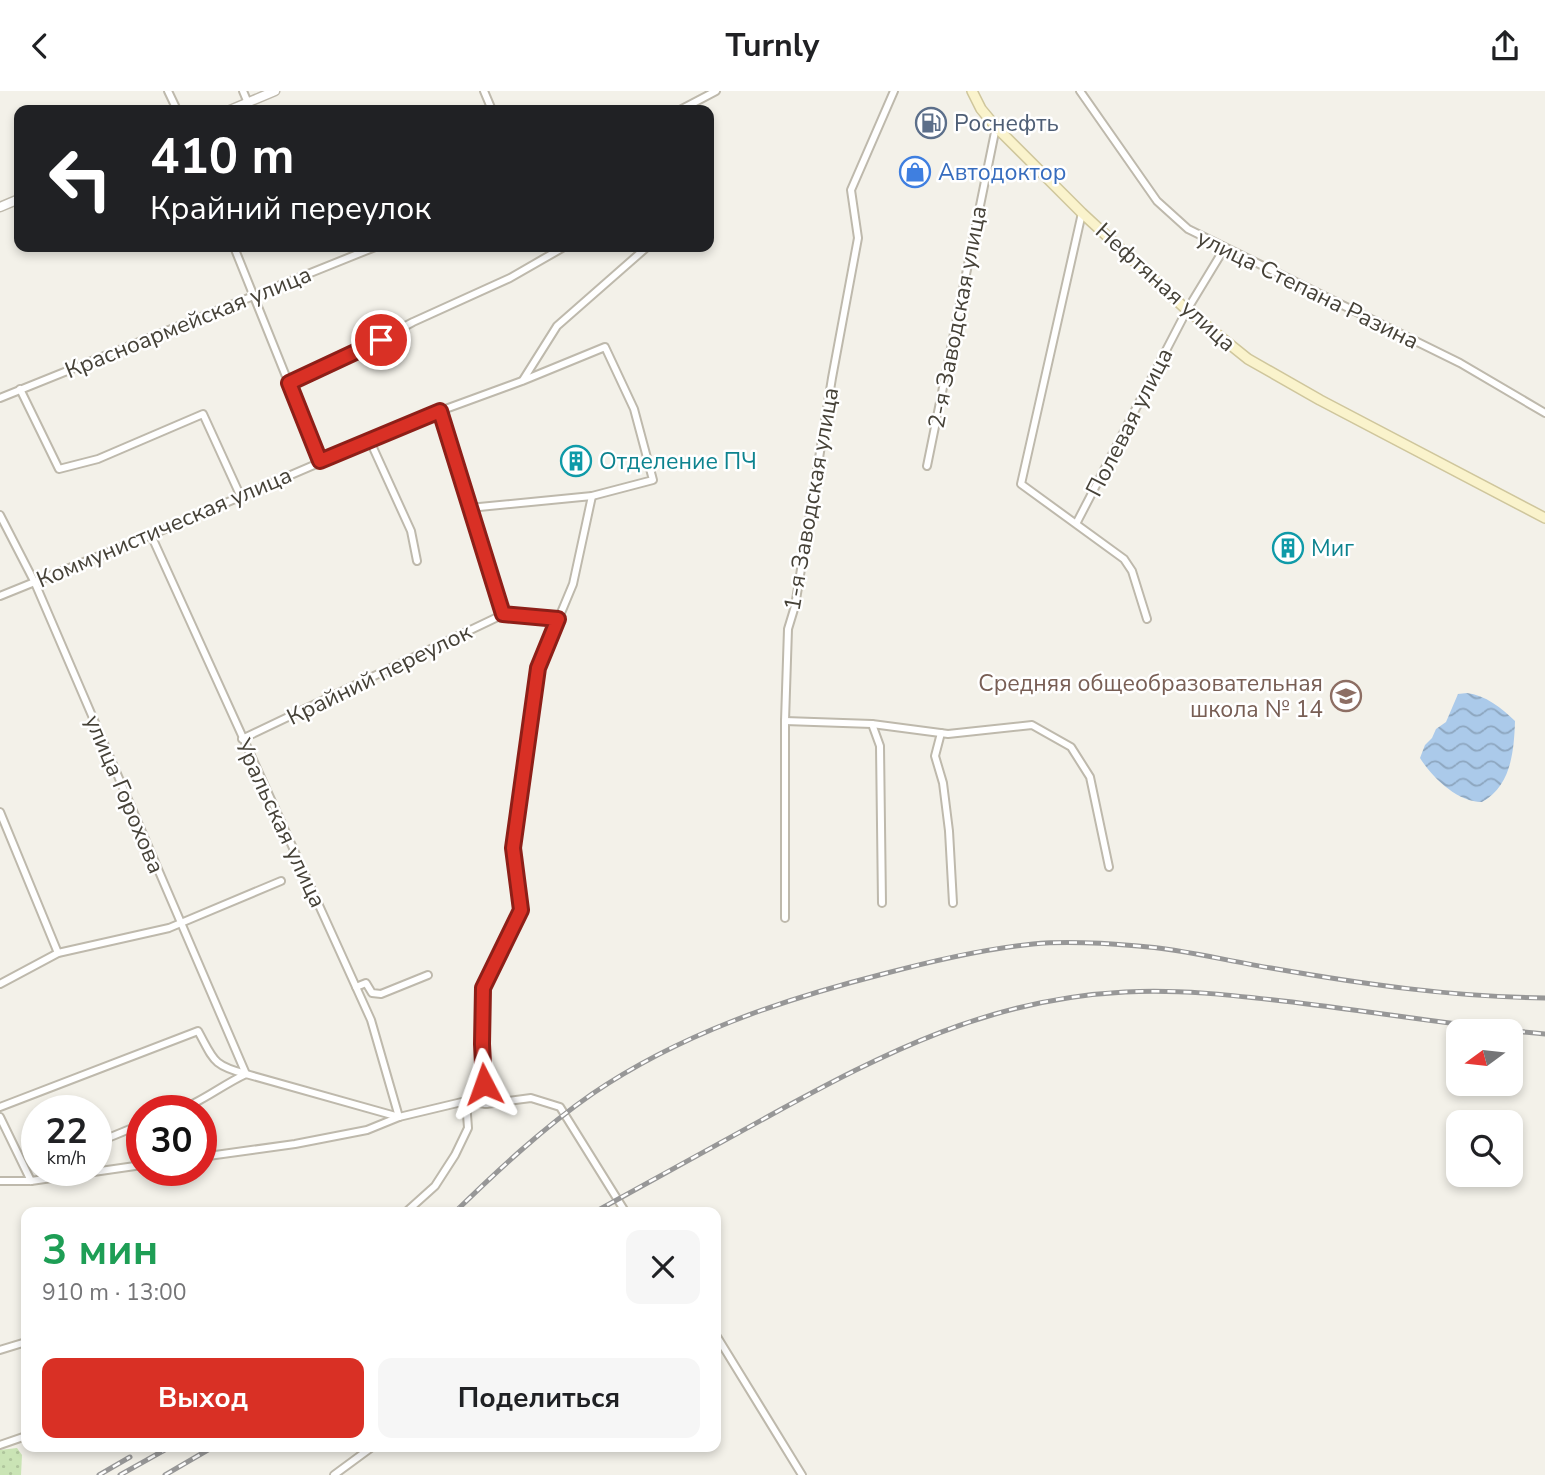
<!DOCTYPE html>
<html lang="ru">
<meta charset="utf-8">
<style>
body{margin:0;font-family:"Nunito Sans",sans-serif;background:#f6f6f6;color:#202124;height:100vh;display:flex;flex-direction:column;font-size:26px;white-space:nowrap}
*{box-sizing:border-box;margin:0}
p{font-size:23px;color:#757577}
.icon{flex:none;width:38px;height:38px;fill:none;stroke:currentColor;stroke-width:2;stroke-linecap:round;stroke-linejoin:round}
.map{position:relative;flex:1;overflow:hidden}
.details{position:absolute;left:21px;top:1116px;width:700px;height:245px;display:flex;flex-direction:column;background:#fff;border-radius:14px;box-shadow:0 4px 10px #0003}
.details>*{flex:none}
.banner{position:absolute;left:14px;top:14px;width:700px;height:147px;border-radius:14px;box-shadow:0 4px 10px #0003;background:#202124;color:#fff;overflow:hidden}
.needle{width:46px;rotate:255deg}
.fabs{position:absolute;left:1446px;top:928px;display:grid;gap:14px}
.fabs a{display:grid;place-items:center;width:77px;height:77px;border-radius:14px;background:#fff;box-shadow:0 4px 10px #0003;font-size:35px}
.speed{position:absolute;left:21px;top:1004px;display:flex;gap:14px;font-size:35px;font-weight:700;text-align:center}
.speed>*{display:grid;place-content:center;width:91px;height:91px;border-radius:50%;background:#fff;box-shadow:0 4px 10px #0003;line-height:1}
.speed small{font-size:18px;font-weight:400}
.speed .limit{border:10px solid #d22;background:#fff;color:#111}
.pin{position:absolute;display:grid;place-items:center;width:60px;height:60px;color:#fff;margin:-30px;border:4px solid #fff;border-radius:50%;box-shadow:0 2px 7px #0007}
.me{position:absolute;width:77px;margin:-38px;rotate:356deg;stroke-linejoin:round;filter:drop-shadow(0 0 5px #0008)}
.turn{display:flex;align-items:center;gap:24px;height:147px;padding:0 21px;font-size:32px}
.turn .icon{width:91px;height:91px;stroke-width:2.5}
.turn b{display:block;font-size:49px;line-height:60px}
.round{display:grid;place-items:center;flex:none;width:74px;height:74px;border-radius:14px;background:#f6f6f6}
.summary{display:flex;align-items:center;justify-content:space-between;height:119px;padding:0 21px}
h1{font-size:42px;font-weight:700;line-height:52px;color:#1e9e55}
.button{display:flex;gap:14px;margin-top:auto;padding:14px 21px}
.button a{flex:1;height:80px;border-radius:14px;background:#d93025;color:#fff;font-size:28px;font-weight:700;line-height:80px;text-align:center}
.button a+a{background:#f6f6f6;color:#202124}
header{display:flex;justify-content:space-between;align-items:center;height:91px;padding:0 21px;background:#fff;font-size:32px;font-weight:700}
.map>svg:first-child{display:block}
.grass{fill:url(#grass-dots)}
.water{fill:url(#water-waves)}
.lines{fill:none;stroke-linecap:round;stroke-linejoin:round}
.minor-casing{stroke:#beb9ac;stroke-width:10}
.tertiary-casing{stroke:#beb9ac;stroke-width:11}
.secondary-casing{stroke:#cfc69c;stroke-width:12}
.minor{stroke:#fff;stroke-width:6}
.tertiary{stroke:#fff;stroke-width:8}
.secondary{stroke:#faf3cc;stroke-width:9}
.rail-casing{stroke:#979797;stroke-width:5}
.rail{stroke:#fff;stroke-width:2.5;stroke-dasharray:8;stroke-linecap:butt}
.route-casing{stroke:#8d1f18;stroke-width:18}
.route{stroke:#d93025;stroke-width:12}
.labels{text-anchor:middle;stroke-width:5;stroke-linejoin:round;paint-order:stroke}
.service-label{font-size:23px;fill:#4e5e75;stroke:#fff;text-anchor:start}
.shop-label{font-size:23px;fill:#366cbe;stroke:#fff;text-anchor:start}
.street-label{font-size:23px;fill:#464238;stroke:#fff}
.culture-label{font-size:23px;fill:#0d838f;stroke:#fff;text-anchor:start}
.education-label{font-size:23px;fill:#785e54;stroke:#fff;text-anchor:end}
</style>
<header><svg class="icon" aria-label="back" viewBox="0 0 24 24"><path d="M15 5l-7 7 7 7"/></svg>Turnly<svg class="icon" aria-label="share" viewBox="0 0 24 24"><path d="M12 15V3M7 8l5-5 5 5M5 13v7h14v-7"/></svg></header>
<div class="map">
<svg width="1545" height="1384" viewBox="0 0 1545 1384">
<defs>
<pattern id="grass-dots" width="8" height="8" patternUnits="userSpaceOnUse" patternTransform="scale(1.75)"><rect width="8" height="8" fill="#cae4b5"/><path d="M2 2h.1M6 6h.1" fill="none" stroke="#afc59c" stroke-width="1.8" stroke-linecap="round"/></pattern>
<pattern id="water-waves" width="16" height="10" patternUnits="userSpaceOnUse" patternTransform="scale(1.75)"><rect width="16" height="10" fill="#abcaea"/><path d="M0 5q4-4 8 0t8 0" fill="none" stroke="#8da6bf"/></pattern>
</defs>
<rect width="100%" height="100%" fill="#f3f1e9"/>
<!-- grass -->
<polygon class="grass" points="17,1357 22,1364 21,1384 0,1384 0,1359"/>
<!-- water -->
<path class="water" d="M1467 602C1485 604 1502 617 1515 630 1514 661 1511 695 1482 711 1457 711 1432 686 1420 667L1425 654 1432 647 1436 638 1446 631 1458 603Z"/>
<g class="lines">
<!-- minor casing -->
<g class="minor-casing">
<g id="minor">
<polyline points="168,0 177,19"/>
<polyline points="243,0 248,12"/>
<polyline points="484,0 492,19"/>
<polyline points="1080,0 1157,110 1188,138 1460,272 1545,322"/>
<polyline points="680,19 716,0"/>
<polyline points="1082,122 1021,393 1124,468 1132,480 1147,528"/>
<polyline points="234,156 320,370"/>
<polyline points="523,289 557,235 647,156"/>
<polyline points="289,292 340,270 413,231 510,187 564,156"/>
<polyline points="20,298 59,378 98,368 203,323 240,404"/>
<polyline points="0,307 375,156"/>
<polyline points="440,320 504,523"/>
<polyline points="370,350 411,440 417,470"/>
<polyline points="927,375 996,36"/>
<polyline points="0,424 35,492 246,983"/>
<polyline points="1077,431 1187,219 1224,158"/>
<polyline points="151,444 371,929 399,1026"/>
<polyline points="0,505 151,444 440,320 522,290 605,256 634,318 653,389 592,405 469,417"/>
<polyline points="785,630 872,633 948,643 1032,634 1071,656 1090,686 1109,776"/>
<polyline points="872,633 880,655 882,812"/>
<polyline points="941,642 935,665 943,692 949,740 953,812"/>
<polyline points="242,648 504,523 558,528"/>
<polyline points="0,721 58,862"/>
<polyline points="785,827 785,630 788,538 795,515 832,287 858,147 851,99 894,0"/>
<polyline points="0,893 58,862 169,837 281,790"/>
<polyline points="356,896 366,892 372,902 381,903 428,884"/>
<polyline points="486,1013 482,953 483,897 521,819 513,757 538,577 573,493 592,405"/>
<path d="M0 1016 198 940C214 969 212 974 246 983"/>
<path d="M177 1020C202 1011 222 994 246 983L399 1026"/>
<polyline points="0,1026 31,1090"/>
<polyline points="96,1056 108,1047 142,1033"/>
<polyline points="201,1066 295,1053 367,1039 399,1026 466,1010 486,1013 531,1007 560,1016 626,1122"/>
<polyline points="0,1090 31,1090 142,1074"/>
<polyline points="405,1122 435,1095 455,1064 468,1037 466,1010"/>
<polyline points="716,1244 802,1384"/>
<polyline points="0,1259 26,1251"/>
<polyline points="0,1354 26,1345"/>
<polyline points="334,1384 372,1356"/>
</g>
</g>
<!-- tertiary casing -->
<g class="tertiary-casing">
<g id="tertiary">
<polyline points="230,19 275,0"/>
<polyline points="0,116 19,108"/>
</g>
</g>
<!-- secondary casing -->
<g class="secondary-casing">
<polyline id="secondary" points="972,0 981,18 996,36 1082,122 1187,219 1248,268 1320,309 1545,427"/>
</g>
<!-- minor -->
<use href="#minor" class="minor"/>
<!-- tertiary -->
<use href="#tertiary" class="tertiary"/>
<!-- secondary -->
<use href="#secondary" class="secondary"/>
<!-- rail casing -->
<g class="rail-casing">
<g id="rail">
<path d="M454 1122C497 1080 543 1037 592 1003 680 943 781 909 883 883 932 870 982 858 1033 853 1067 850 1103 852 1138 855 1183 858 1227 870 1271 877 1362 893 1453 906 1545 907"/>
<path d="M593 1122C652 1089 711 1057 769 1025 886 961 989 908 1125 901 1178 898 1231 904 1283 910 1370 920 1457 935 1545 943"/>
<polyline points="99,1384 130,1366"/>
<polyline points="120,1384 170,1356"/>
<polyline points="165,1384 213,1356"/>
</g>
</g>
<!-- rail -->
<use href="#rail" class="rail"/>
</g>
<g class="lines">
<!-- route casing -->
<g class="route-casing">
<polyline id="route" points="381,249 289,292 320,370 440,320 503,523 558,528 538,577 513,757 521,819 483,897 482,953 484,993"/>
</g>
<!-- route -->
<use href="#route" class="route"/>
</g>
<!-- icons -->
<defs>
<g id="fuel-ring" transform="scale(1.575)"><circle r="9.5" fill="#fff" stroke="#5c6f8a" stroke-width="1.5"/><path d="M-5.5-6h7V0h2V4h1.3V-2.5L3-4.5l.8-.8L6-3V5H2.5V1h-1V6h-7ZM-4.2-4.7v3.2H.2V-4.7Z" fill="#5c6f8a"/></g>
<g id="shop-ring" transform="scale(1.575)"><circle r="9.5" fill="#fff" stroke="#3f7fe0" stroke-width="1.5"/><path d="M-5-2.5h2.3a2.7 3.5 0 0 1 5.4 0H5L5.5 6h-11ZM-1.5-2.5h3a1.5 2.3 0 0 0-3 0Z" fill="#3f7fe0"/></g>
<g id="building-ring" transform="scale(1.575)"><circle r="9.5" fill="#fff" stroke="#0f9aa8" stroke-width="1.5"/><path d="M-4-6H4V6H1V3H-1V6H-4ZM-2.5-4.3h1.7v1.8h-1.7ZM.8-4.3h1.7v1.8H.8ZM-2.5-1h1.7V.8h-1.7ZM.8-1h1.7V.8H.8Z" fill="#0f9aa8"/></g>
<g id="school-ring" transform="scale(1.575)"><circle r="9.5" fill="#fff" stroke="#8d6e63" stroke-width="1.5"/><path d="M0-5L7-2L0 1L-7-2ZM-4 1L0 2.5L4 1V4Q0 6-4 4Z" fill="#8d6e63"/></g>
</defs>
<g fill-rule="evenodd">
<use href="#fuel-ring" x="931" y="32"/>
<use href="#shop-ring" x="915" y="81"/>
<use href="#building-ring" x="576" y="370"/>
<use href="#building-ring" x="1288" y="457"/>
<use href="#school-ring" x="1346" y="605"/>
</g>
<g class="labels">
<!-- service labels -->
<g class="service-label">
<text x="954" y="40">Роснефть</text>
</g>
<!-- shop labels -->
<g class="shop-label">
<text x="938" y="89">Автодоктор</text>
</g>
<!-- street labels -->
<g class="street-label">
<text transform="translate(1166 196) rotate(42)" y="8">Нефтяная улица</text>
<text transform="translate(1308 198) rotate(26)" y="8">улица Степана Разина</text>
<text transform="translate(957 226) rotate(-79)" y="8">2-я Заводская улица</text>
<text transform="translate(188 231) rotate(-22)" y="8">Красноармейская улица</text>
<text transform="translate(1129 331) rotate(-63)" y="8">Полевая улица</text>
<text transform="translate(811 408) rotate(-80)" y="8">1-я Заводская улица</text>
<text transform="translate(164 436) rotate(-23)" y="8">Коммунистическая улица</text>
<text transform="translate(379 583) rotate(-26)" y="8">Крайний переулок</text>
<text transform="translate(125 703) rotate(67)" y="8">улица Горохова</text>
<text transform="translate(281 732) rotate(65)" y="8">Уральская улица</text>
</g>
<!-- culture labels -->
<g class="culture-label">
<text x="599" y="378">Отделение ПЧ</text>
<text x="1311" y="465">Миг</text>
</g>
<!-- education labels -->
<g class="education-label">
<text x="1323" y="600">Средняя общеобразовательная<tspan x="1323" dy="26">школа № 14</tspan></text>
</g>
</g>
</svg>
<div class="fabs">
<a><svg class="needle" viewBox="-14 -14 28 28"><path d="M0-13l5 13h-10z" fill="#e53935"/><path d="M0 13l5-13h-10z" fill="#757577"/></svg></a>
<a><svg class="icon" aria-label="search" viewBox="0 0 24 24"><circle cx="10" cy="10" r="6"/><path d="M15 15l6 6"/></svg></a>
</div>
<div class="speed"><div>22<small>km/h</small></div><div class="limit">30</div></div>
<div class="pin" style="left:381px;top:249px;background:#d93025"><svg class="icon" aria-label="arrive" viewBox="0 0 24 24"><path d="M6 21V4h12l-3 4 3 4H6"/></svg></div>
<svg class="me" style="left:484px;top:993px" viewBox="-20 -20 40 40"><path d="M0-17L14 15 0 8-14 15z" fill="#d93025" stroke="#fff" stroke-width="4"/></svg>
<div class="banner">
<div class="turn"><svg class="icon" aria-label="left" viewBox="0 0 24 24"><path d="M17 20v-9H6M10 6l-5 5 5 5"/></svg><div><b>410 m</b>Крайний переулок</div></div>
</div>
<section class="details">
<div class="summary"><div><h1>3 мин</h1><p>910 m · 13:00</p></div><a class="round"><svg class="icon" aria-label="close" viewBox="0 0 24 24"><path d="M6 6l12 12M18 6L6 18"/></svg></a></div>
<div class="button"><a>Выход</a><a>Поделиться</a></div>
</section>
</div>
